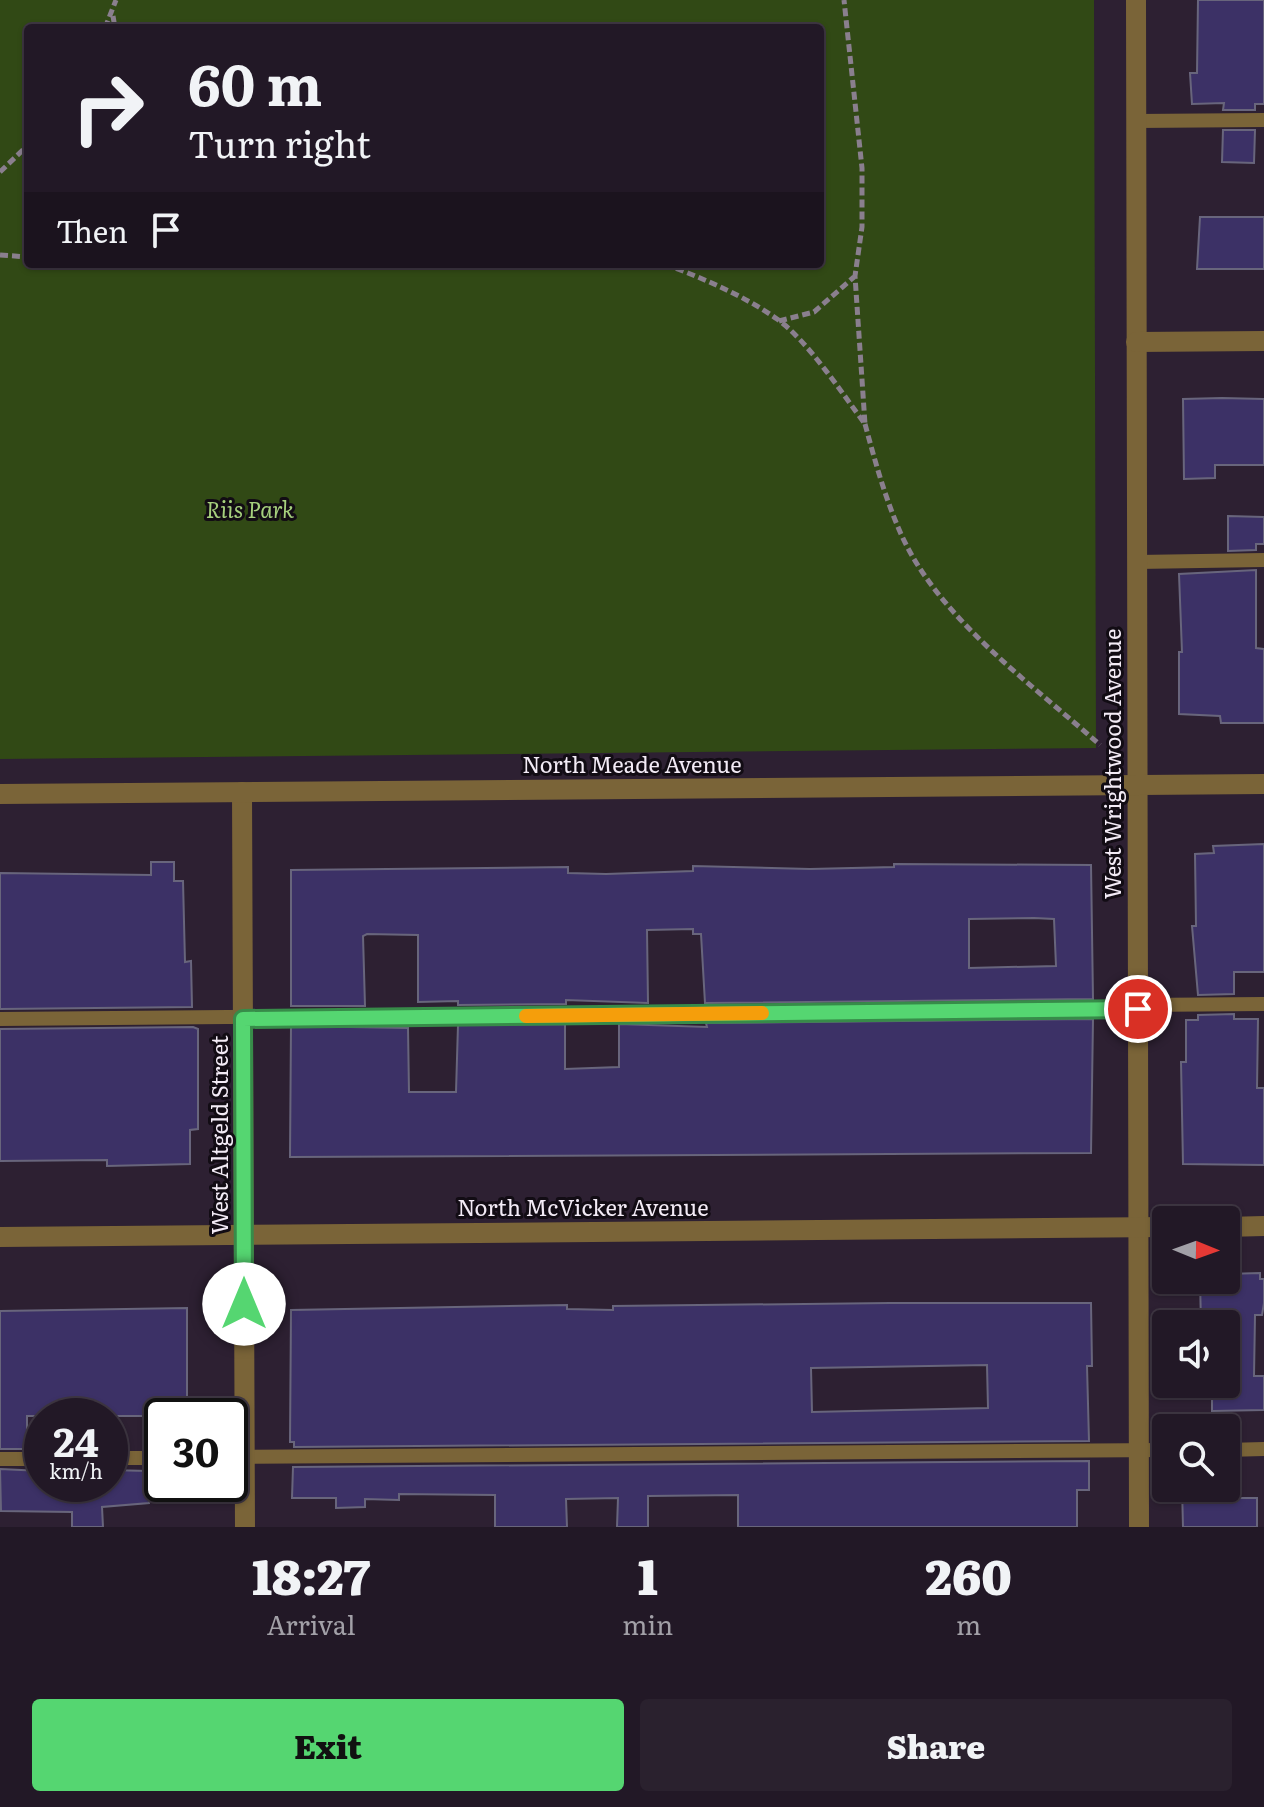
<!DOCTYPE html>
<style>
body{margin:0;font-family:Literata,serif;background:#2a212e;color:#f1f3f6;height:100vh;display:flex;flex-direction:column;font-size:30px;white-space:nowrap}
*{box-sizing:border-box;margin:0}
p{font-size:26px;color:#a2a0a7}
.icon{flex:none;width:44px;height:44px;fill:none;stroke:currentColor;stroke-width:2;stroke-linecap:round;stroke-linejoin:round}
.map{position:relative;height:1527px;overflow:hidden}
.drawer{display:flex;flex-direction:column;background:#221826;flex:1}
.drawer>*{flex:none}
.guide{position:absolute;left:24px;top:24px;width:800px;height:244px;border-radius:8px;box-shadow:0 2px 6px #0004,0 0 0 2px #3f3743;background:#221826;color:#f1f3f6;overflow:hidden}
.needle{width:52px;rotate:91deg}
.controls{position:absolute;left:1152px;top:1206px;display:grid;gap:16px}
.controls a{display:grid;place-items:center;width:88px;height:88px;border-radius:8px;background:#221826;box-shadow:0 2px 6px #0004,0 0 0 2px #3f3743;font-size:40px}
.speed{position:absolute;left:24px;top:1398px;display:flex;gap:16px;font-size:40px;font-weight:700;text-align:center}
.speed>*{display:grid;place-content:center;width:104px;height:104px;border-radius:50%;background:#221826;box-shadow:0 2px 6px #0004,0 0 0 2px #3f3743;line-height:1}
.speed small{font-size:20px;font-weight:400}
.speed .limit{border:4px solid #111;border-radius:12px;background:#fff;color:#111}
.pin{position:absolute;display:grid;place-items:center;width:68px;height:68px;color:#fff;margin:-34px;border:4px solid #fff;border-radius:50%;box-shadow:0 2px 8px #0007}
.me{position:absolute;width:88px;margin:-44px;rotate:0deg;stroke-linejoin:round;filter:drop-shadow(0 0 6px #0008)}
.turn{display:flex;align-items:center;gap:28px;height:168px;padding:0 32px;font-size:36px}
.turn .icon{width:104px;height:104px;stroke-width:2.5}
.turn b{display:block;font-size:56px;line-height:68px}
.then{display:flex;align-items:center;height:76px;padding:0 32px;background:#0003;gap:16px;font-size:30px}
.eta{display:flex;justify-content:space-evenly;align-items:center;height:136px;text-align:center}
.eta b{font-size:48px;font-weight:800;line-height:56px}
.action{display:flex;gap:16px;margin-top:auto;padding:16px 32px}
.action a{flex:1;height:92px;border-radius:8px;background:#55d671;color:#111;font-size:32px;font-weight:800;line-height:92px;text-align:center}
.action a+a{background:#2a212e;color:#f1f3f6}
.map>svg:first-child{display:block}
.green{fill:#314915;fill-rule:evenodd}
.building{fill:#3c3166;stroke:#68657c;stroke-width:2;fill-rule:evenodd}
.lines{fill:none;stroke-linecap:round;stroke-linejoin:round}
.path{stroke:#8a7f8e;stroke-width:5;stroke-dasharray:8 4;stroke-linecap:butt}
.lane{stroke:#7a6438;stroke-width:14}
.street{stroke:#7a6438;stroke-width:20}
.route-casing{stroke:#378b49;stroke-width:20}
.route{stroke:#55d671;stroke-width:14}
.slow{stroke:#f59e0b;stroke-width:14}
.labels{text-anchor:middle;stroke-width:6;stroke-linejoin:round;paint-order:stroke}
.park-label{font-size:22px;font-style:italic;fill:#a6d07d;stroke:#120c14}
.street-label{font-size:22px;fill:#f3ebf6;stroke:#120c14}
</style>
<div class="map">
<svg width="1264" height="1527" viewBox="0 0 1264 1527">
<rect width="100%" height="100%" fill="#2d2032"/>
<!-- green -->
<path class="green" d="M0 0H1094L1096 748 0 759ZM28 28H820V264H28Z"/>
<!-- building -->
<g class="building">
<polygon points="1198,0 1264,0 1264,104 1255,104 1255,110 1223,110 1224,103 1192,104 1190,73 1197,73"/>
<polygon points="1223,130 1255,130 1254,163 1222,162"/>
<polygon points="1200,217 1264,217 1264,269 1197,269"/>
<polygon points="1222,398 1264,399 1264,465 1215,465 1215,478 1184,479 1183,399"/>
<polygon points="1228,516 1264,517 1264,544 1256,544 1256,550 1228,551"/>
<polygon points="1256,570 1256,648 1264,649 1264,723 1221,723 1220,716 1179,714 1179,652 1182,652 1179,574"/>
<polygon points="1264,844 1264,972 1234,972 1234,994 1198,995 1192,926 1196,926 1195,854 1214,853 1213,846"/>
<polygon points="151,862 174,862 174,881 183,881 185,962 191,961 192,1007 0,1009 0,873 151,875"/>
<path d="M894 864 1091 865 1093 999 705 1003 701 934H693V929L647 930 648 1003 566 1000V1004L458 1005V1001L418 1002V935L367 934 363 936 365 1006H291V870L568 867V873L606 874 693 871V866L810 869 894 867ZM1034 918 1054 919 1056 966 969 968V919Z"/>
<polygon points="1234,1014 1234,1019 1258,1019 1257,1088 1264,1088 1264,1165 1183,1164 1181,1062 1186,1062 1186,1020 1198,1020 1198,1015"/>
<polygon points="1093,1019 1091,1153 290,1157 291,1026 408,1028 409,1092 456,1092 458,1025 565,1024 565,1069 619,1067 619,1024 707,1027 706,1023"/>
<polygon points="193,1027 198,1029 198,1129 190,1130 190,1164 107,1166 107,1160 0,1161 0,1029"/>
<polygon points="1260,1273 1260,1279 1264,1279 1264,1303 1262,1315 1255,1315 1254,1376 1264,1376 1264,1410 1212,1411 1212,1384 1226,1384 1226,1324 1201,1324 1200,1280 1226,1280 1226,1274"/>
<path d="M890 1303H1091L1092 1366H1087L1089 1441 294 1447V1442H290L291 1310 567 1305V1309L613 1310V1306ZM987 1365 988 1408 812 1412 811 1368Z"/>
<polygon points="187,1308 187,1416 27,1416 27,1449 0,1449 0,1311"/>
<polygon points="1089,1461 1089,1490 1077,1490 1077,1527 738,1527 738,1495 648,1496 648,1527 617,1527 618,1498 566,1499 567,1527 495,1527 495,1495 399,1494 399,1500 365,1499 365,1507 336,1508 336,1498 292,1498 293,1467"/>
<polygon points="0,1469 42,1471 42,1484 110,1484 110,1470 148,1471 149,1503 102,1507 103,1527 72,1527 72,1512 1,1511"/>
<polygon points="1182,1488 1218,1488 1218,1498 1257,1498 1257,1527 1183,1527"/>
</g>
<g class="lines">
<!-- path -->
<g class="path">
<polyline points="113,16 115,28"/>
<polyline points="105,28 116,0"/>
<polyline points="0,172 28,145"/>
<polyline points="0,255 28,257"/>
<path d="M665 264C704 279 743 295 777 319 807 340 842 393 865 424L855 276 862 227V168L844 0"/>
<polyline points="779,321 814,312 854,277"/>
<path d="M865 424C875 461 885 498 901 534 939 619 1032 684 1100 745"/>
</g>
<!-- lane -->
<g class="lane">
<polyline points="1136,121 1264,120"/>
<polyline points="1137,562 1264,560"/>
<polyline points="1137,1005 1264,1004"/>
<polyline points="0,1019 1138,1009"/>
<polyline points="1226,1450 1264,1449"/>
<polyline points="230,1457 1166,1450"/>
<polyline points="110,1458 162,1458"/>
<polyline points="0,1459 42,1459"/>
</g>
<!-- street -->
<g class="street">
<polyline points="1136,0 1139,1527"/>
<polyline points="1136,342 1264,341"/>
<polyline points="242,792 245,1527"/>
<polyline points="0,794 1264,784"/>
<polyline points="1226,1227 1264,1226"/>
<polyline points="0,1237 1166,1227"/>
</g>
</g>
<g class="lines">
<!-- route casing -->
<g class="route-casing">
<polyline id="route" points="244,1304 243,1019 1138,1009"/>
</g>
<!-- route -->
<use href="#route" class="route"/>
<!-- slow -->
<polyline class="slow" points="526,1016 762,1013"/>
</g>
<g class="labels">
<!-- park labels -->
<g class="park-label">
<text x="250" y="518">Riis Park</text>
</g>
<!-- street labels -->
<g class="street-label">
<text transform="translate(1113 764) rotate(-90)" y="8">West Wrightwood Avenue</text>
<text x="632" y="773">North Meade Avenue</text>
<text transform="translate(220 1135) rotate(-90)" y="8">West Altgeld Street</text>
<text x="583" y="1216">North McVicker Avenue</text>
</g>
</g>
</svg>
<div class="controls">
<a><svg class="needle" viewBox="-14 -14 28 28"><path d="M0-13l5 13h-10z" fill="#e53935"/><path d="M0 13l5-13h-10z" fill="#a2a0a7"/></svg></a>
<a><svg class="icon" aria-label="sound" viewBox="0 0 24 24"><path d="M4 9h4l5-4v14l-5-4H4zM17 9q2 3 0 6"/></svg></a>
<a><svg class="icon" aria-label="search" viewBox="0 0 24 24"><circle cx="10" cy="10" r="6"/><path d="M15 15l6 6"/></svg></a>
</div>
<div class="speed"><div>24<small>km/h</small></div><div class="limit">30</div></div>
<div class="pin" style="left:1138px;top:1009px;background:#d93025"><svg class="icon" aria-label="arrive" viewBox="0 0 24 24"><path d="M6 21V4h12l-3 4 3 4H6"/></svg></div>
<svg class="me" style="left:244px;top:1304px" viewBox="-20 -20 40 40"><circle r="19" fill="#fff"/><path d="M0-13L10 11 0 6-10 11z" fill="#55d671"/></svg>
<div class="guide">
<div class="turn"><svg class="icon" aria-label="right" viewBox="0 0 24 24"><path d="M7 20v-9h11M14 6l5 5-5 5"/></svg><div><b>60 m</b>Turn right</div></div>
<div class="then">Then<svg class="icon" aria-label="arrive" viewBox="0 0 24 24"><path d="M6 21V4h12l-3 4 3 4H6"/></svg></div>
</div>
</div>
<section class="drawer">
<div class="eta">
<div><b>18:27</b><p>Arrival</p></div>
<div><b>1</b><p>min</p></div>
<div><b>260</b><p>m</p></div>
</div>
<div class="action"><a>Exit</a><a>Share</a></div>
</section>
